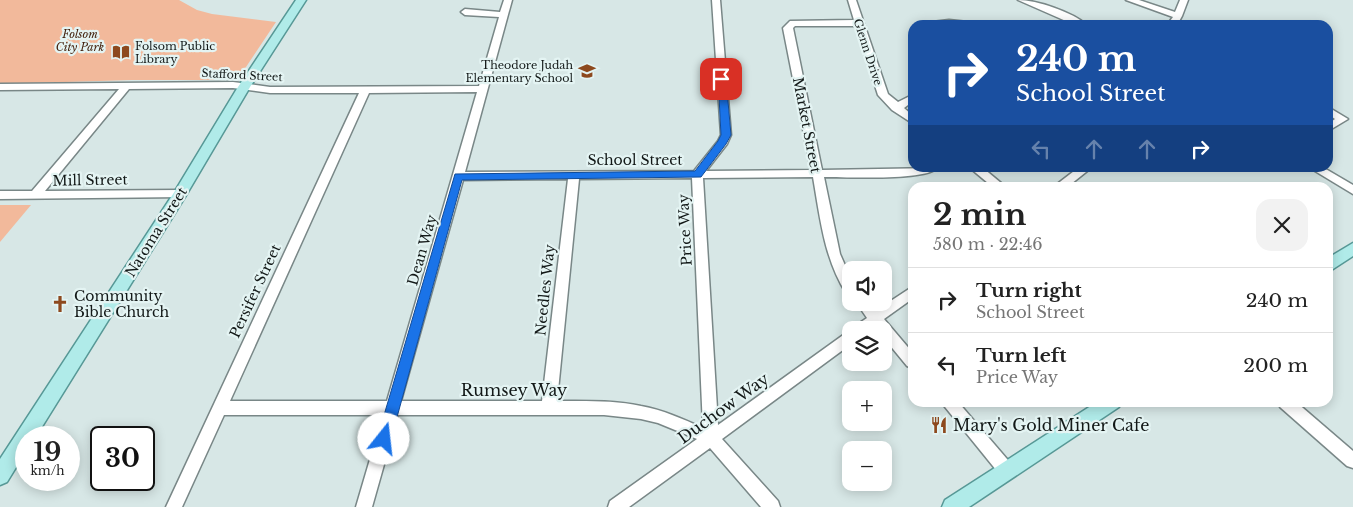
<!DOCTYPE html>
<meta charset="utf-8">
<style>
body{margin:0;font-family:"Libre Baskerville",serif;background:#f2f2f2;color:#222;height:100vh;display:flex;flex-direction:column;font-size:19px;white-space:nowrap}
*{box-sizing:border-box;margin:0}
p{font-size:16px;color:#767676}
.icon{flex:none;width:28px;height:28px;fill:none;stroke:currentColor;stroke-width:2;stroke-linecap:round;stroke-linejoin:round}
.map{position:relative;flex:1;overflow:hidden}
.drawer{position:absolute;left:908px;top:182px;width:425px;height:225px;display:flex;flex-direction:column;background:#fff;border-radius:15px;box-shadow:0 2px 12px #0003}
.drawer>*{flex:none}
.banner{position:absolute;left:908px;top:20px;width:425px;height:152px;border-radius:15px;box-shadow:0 2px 12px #0003;background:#1a4fa0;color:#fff;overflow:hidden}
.fabs{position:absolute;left:842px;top:261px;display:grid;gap:10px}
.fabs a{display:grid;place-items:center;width:50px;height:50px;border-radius:10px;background:#fff;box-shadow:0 2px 12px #0003;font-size:25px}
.speed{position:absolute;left:15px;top:426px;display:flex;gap:10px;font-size:25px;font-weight:700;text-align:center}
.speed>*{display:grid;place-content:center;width:65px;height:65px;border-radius:50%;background:#fff;box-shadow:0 2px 12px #0003;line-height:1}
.speed small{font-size:12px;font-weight:400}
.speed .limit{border:2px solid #111;border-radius:8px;background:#fff;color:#111}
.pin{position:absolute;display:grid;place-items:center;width:42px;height:42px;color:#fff;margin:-21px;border-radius:10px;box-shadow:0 2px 8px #0006}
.me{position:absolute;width:55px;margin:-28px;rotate:16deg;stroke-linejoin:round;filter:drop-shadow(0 0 4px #0008)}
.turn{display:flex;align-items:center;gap:18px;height:105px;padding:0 25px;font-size:22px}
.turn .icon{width:65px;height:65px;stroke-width:2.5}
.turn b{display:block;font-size:35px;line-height:42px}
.lanes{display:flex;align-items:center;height:48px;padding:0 25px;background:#0003;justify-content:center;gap:25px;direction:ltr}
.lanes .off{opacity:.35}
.round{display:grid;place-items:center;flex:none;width:52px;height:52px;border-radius:15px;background:#f2f2f2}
.headline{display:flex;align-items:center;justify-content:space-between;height:85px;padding:0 25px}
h1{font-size:30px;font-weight:700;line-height:38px}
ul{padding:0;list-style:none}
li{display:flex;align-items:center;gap:15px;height:65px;padding:0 25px;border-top:1px solid #e0e0e0}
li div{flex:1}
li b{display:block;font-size:19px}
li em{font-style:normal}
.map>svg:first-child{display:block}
.green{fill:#f2b99b}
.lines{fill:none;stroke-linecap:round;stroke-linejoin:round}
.minor-casing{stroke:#798787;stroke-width:3}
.major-casing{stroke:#579896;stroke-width:3}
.minor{fill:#fff;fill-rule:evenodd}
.major{fill:#b0ebe9;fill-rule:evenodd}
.route{fill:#1a73e8;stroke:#114b97}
.labels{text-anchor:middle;stroke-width:4.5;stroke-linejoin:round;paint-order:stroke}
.far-park-label{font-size:11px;font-style:italic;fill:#44220e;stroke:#e4f4f3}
.far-poi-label{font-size:11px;fill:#131918;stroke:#e4f4f3;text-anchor:start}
.far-street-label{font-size:11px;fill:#131918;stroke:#e4f4f3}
.street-label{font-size:14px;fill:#131918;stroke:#e4f4f3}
.poi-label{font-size:14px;fill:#131918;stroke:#e4f4f3;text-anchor:start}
.near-street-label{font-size:16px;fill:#131918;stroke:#e4f4f3}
.near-poi-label{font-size:16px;fill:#131918;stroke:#e4f4f3;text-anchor:start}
</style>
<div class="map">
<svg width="1353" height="507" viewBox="0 0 1353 507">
<rect width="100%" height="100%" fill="#d7e7e6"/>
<!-- green -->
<g class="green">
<polygon points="0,0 179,0 197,10 212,14 276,22 240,76 231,80 132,80 0,84"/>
<polygon points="0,205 31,205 0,242"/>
</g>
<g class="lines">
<!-- minor casing -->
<g class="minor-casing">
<g id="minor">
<path d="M504 0H512L465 172 694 171 718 141 721 135 712 0H720L731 135 727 144 706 171 811 170 783 28 790 21 854 20 848 0H856L888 94 898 102 912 95V102L904 108 912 115V123L892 110 878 95 856 26H795L793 28 822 170 937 168C926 181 844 177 824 177L840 254 851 279V294L846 293C824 258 820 217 813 177L703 178 718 425 846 333 851 331V344L722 439 778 501 780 507H761L710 448 629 507H608L610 501 697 439 658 423 641 419 604 415H398L372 507H356L383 415H224L182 507H166L359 93H270L233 88 129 89 45 191 180 190 184 191 186 194 184 197 0 199V191H32L119 89 0 90V84L233 82 270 87 479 86 499 17 465 15 461 12 465 9 500 12ZM477 92 387 401H230L369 93ZM692 178 703 428C683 419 663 410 641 406 614 400 585 401 557 401L579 179ZM568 179 542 401H401L463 180Z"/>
<path d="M1018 0C1037 0 1072 12 1087 25H1075Z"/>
<polygon points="1126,0 1139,0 1175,12 1180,0 1188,0 1182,16 1177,25 1167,25 1173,17"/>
<polygon points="949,20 968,22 973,25 927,25 932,22"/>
<polygon points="1328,107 1348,119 1328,131 1328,124 1335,119 1328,114"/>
<polygon points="970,168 983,168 1007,188 994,188"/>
<polygon points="1078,168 1091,168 1066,188 1052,188"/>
<polygon points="1310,168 1324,168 1353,185 1353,194"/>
<polygon points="912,287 912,299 884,319 912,352 912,368 907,366 884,338 884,330 877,330 875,327 870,330 853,330 855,326 867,318 856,302 870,302 877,310"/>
<polygon points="941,402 958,402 1013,466 1015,471 1013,476 1007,478 1001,476"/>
<polygon points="1278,402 1296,402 1353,451 1353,468 1347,466 1280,407"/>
</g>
</g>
<!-- major casing -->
<g class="major-casing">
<g id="major">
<polygon points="296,0 306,0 250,87 185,197 35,438 26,438 26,451 7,482 0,485 0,459 175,191 238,87"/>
<polygon points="1353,243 1353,256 1333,269 1328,271 1328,258"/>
<polygon points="1097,402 1122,402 1119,407 969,507 942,507 945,500"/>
</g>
</g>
<!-- minor -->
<use href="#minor" class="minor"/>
<!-- major -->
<use href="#major" class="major"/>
</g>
<!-- route -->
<polygon class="route" points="718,77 724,77 726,79 731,135 726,144 701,177 462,180 391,439 389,443 384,445 379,443 377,439 455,174 695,171 718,141 721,135"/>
<!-- icons -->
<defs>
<g id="library-bare" transform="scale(1.35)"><path d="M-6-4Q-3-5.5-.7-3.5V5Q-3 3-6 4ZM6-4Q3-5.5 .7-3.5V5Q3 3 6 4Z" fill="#8d491e" stroke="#e4f4f3" stroke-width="2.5" paint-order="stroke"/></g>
<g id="school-bare" transform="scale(1.35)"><path d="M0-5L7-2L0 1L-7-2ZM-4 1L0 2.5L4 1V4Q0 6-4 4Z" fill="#8d491e" stroke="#e4f4f3" stroke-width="2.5" paint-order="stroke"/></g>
<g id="church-bare" transform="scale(1.35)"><path d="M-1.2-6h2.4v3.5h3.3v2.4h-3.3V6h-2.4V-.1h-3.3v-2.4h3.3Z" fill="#8d491e" stroke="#e4f4f3" stroke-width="2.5" paint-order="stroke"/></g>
<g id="restaurant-bare" transform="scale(1.35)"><path d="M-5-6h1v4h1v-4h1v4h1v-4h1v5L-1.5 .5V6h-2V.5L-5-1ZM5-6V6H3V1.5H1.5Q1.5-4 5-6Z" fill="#8d491e" stroke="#e4f4f3" stroke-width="2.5" paint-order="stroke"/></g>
</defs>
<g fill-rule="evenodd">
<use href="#library-bare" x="121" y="52"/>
<use href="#school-bare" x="587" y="71"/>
<use href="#church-bare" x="60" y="304"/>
<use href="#restaurant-bare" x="939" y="425"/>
</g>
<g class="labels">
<!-- far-park labels -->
<g class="far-park-label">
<text x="80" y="38">Folsom<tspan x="80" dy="13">City Park</tspan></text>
</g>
<!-- far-poi labels -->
<g class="far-poi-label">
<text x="135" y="50">Folsom Public<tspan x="135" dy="13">Library</tspan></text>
<text x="573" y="69" text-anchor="end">Theodore Judah<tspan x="573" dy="13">Elementary School</tspan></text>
</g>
<!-- far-street labels -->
<g class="far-street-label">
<text transform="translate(868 52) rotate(72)" y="4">Glenn Drive</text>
<text transform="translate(242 75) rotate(3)" y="4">Stafford Street</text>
</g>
<!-- street labels -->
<g class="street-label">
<text transform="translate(807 125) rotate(79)" y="5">Market Street</text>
<text x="635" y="165">School Street</text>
<text transform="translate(90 180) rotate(-1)" y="5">Mill Street</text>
<text transform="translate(685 230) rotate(-93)" y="5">Price Way</text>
<text transform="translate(156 232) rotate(-58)" y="5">Natoma Street</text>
<text transform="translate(422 250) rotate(-74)" y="5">Dean Way</text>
<text transform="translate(545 290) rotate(-84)" y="5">Needles Way</text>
<text transform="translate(255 291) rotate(-65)" y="5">Persifer Street</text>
</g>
<!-- poi labels -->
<g class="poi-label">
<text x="74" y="301">Community<tspan x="74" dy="16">Bible Church</tspan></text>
</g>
<!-- near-street labels -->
<g class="near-street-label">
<text x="514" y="396">Rumsey Way</text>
<text transform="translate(723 408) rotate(-36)" y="6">Duchow Way</text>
</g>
<!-- near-poi labels -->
<g class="near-poi-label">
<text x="953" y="431">Mary's Gold Miner Cafe</text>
</g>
</g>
</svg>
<div class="fabs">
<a><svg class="icon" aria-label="sound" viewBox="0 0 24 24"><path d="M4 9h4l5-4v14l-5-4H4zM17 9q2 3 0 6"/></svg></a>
<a><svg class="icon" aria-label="layers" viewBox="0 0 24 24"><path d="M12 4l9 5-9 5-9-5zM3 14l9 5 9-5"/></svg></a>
<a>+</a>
<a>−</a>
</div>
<div class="speed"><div>19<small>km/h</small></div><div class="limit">30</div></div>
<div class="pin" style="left:721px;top:79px;background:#d93025"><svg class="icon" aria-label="arrive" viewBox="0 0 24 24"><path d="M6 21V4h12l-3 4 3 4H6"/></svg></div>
<svg class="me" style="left:384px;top:439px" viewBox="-20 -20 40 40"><circle r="19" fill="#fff"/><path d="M0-13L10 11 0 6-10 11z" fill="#1a73e8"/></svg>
<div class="banner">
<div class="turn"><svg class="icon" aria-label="right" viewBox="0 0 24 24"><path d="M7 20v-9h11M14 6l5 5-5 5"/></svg><div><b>240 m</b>School Street</div></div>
<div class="lanes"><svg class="icon off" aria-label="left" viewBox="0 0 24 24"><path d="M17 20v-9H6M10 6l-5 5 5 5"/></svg><svg class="icon off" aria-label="ahead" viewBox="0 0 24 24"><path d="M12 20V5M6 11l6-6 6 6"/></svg><svg class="icon off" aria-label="ahead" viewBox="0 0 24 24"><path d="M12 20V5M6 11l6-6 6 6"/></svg><svg class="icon" aria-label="right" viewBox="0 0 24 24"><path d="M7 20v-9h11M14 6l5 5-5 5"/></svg></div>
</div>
<section class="drawer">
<div class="headline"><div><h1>2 min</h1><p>580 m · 22:46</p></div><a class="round"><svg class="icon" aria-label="close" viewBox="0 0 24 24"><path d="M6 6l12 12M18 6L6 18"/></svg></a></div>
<ul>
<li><svg class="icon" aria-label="right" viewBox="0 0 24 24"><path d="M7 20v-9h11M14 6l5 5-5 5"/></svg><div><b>Turn right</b><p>School Street</p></div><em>240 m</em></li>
<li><svg class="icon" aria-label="left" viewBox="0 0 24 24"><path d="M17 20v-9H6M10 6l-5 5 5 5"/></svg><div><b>Turn left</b><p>Price Way</p></div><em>200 m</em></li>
</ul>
</section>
</div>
